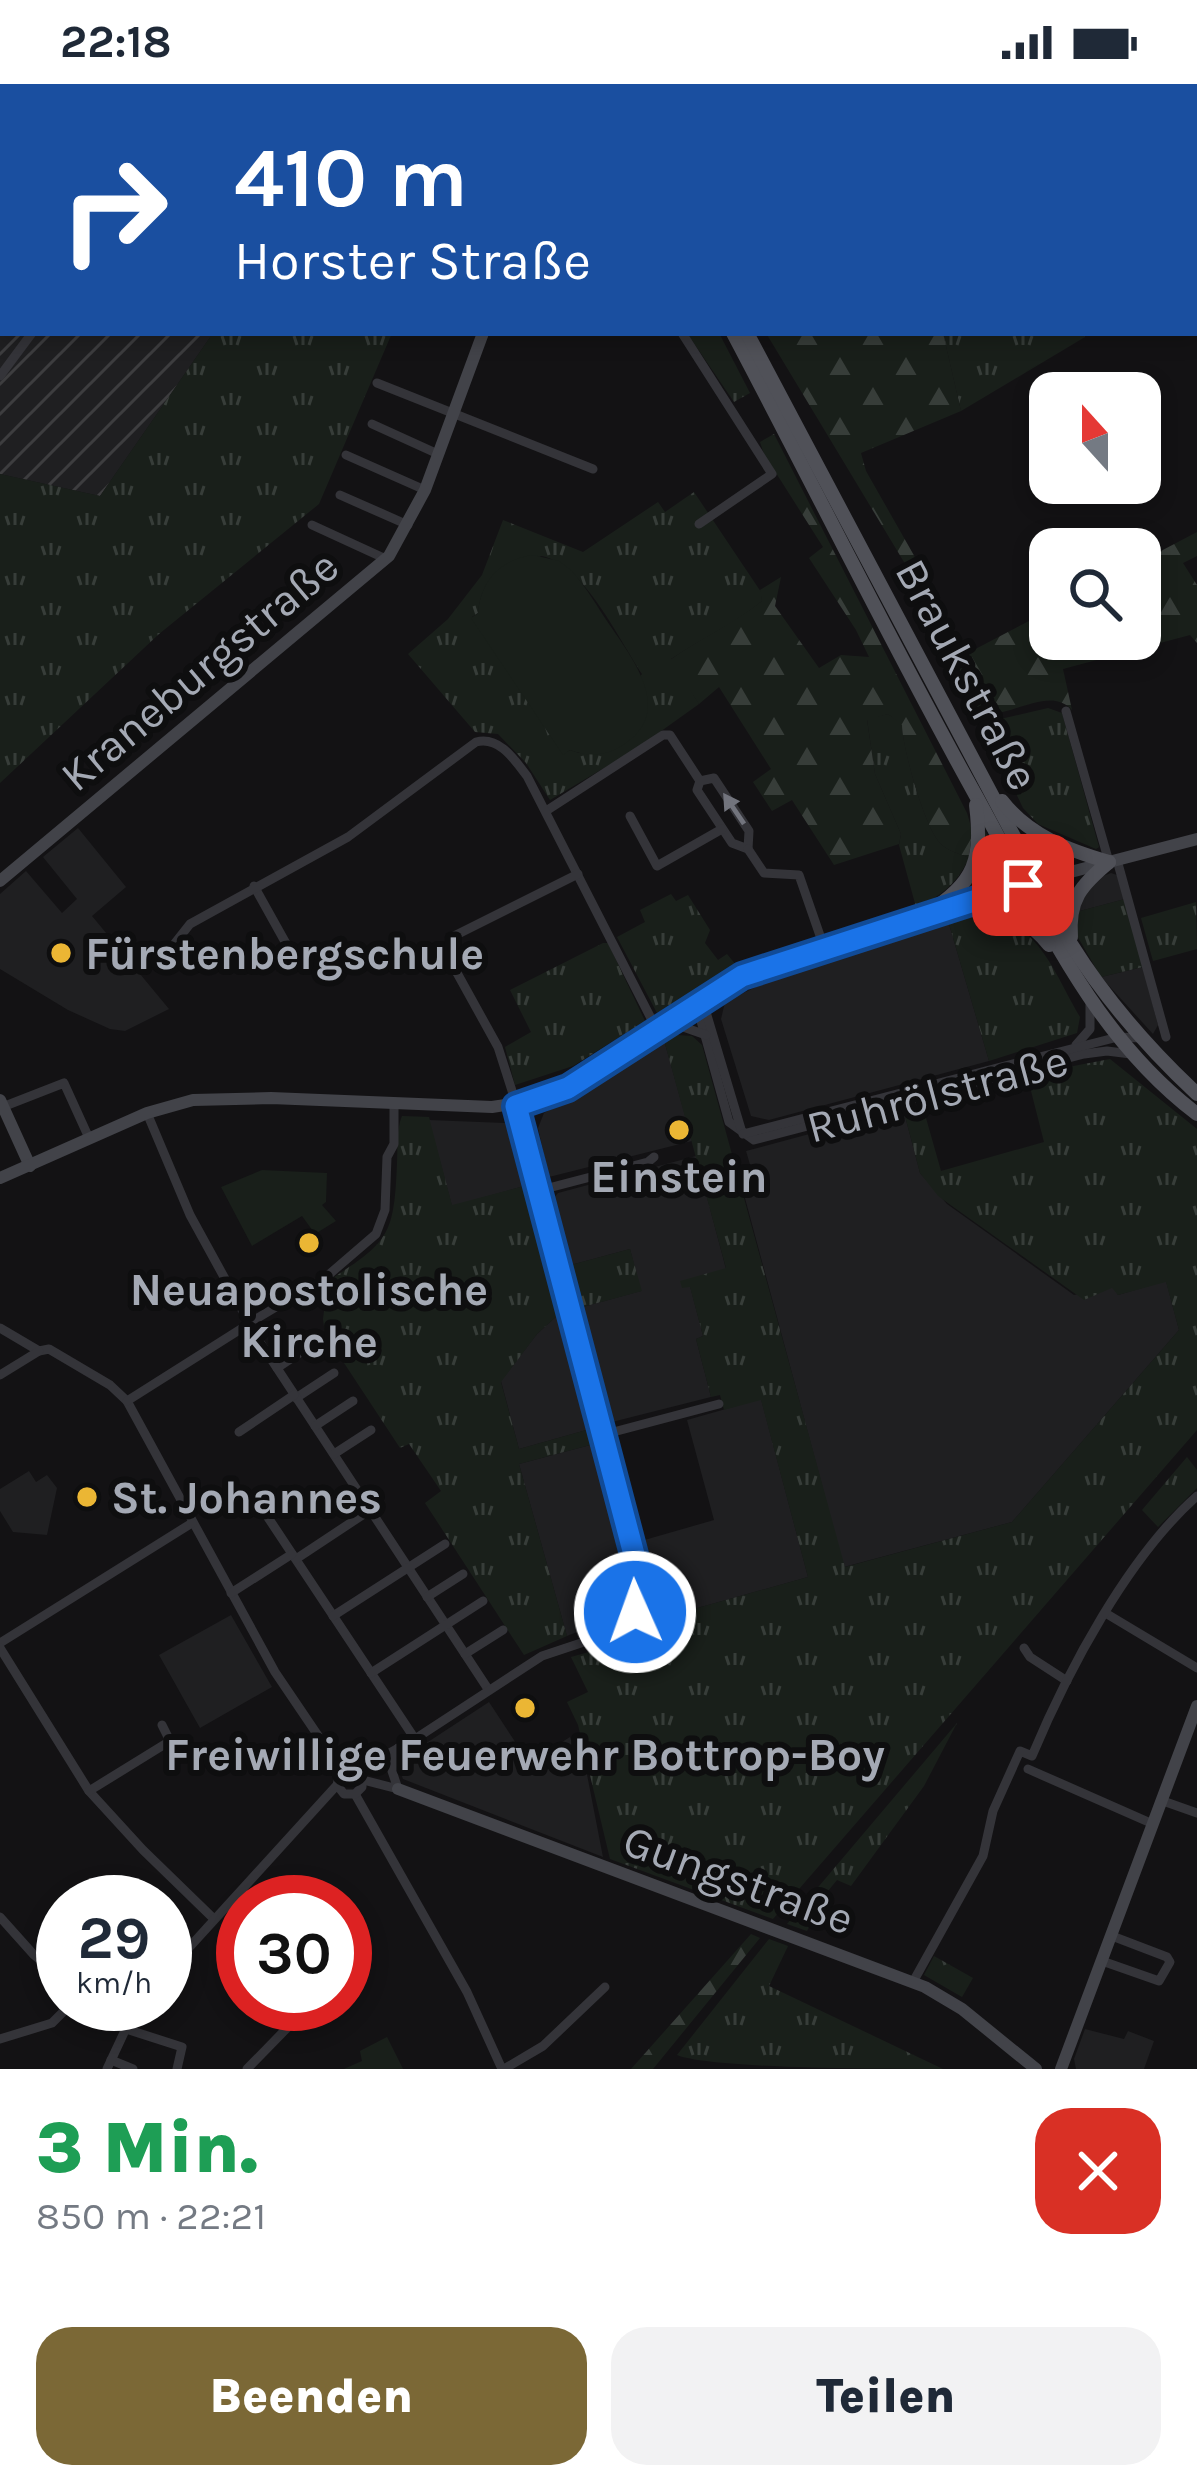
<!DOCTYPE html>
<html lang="de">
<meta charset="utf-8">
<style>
body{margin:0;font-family:Karla,sans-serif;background:#f2f2f3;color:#1f2937;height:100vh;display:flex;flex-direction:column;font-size:45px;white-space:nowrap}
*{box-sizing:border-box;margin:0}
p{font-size:39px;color:#747a83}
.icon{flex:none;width:66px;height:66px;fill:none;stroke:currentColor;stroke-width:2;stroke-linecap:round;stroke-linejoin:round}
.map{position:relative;height:1985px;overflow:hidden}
.details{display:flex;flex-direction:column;background:#fff;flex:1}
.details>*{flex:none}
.hud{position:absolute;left:0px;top:0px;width:1197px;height:252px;box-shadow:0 6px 18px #0003;background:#1a4fa0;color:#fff;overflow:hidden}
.needle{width:78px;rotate:339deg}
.fabs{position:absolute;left:1029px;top:288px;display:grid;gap:24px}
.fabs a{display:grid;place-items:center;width:132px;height:132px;border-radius:24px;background:#fff;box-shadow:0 6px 18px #0003;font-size:60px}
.speed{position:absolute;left:36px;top:1791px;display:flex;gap:24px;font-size:60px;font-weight:700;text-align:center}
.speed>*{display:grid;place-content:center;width:156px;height:156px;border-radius:50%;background:#fff;box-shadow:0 6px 18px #0003;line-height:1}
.speed small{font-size:30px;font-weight:400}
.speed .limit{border:18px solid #d22;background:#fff;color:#111}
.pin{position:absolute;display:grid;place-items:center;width:102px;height:102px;color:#fff;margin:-51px;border-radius:24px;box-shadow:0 6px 18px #0006}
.me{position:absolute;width:132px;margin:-66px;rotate:358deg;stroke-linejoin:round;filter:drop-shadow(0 0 9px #0008)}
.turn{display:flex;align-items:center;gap:42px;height:252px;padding:0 36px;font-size:54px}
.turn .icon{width:156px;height:156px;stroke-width:2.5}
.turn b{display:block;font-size:84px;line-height:102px}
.round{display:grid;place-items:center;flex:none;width:126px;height:126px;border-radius:36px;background:#f2f2f3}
.summary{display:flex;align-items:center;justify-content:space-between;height:204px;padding:0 36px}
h1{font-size:72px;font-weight:800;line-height:90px;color:#1e9e55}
.cta{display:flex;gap:24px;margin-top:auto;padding:24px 36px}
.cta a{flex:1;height:138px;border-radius:36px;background:#7b6836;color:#fff;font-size:48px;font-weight:800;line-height:138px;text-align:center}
.cta a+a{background:#f2f2f3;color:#1f2937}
.status{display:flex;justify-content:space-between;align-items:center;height:84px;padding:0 60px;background:#fff;direction:ltr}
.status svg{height:33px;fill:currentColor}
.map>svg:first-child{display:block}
.built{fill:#1f1f21}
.industrial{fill:url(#industrial-furrows)}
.grass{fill:url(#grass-tufts);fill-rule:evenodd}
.forest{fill:url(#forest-firs)}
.garden{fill:#191f1a}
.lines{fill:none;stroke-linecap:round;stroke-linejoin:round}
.street{stroke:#343439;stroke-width:9}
.secondary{stroke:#424349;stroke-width:12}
.primary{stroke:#505158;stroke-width:14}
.oneway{fill:#72747d}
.route-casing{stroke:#114b97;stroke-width:30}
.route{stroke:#1a73e8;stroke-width:21}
.poi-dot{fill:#ebb634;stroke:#0e0e0f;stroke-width:4.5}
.labels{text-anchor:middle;stroke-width:12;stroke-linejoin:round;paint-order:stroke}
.street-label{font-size:45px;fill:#a4a9b4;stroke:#0e0e0f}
.poi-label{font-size:45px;font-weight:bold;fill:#a4a9b4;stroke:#0e0e0f}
</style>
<div class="status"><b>22:18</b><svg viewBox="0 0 49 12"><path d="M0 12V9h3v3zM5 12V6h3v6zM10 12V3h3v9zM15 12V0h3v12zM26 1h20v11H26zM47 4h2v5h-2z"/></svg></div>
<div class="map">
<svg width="1197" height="1985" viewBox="0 0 1197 1985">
<defs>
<pattern id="industrial-furrows" width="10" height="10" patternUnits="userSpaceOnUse" patternTransform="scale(3)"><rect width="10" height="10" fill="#1f1f21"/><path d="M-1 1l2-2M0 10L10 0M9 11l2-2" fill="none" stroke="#3d3d3f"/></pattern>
<pattern id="grass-tufts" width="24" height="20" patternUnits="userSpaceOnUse" patternTransform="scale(3)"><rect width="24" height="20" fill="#191f1a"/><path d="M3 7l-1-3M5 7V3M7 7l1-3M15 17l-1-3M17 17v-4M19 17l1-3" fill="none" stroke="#373d39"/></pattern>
<pattern id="forest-firs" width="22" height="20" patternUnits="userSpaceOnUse" patternTransform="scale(3)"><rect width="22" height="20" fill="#191f1a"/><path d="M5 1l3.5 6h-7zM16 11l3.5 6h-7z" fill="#373d39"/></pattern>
</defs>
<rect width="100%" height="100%" fill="#131214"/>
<!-- built -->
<g class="built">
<polygon points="78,744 126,803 92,832 169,925 125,947 110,945 68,926 0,885 0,810 26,787 62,829 77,815 43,773"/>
<polygon points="1111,789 1117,791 1125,815 1076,828 1079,811 1098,794"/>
<polygon points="949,840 989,977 769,1036 751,1032 721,935 725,918 766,898"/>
<polygon points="1143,883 1158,941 1153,950 1101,893"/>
<polygon points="664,956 692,1057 549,1093 538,1044 544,1029 594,1002"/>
<polygon points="905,1032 920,1089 947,1120 1074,1211 1113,1203 1118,1211 1166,1197 1179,1246 1012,1438 844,1483 738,1088 751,1084 746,1067 865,1035 870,1041"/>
<polygon points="429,1036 505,1039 524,1102 452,1122"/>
<polygon points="696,1072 726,1185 690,1202 703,1252 696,1255 711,1313 612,1338 579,1224 641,1207 630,1165 567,1182 551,1117 558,1109"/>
<polygon points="559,1230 590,1345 519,1365 501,1297 537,1250"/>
<polygon points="761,1315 808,1493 662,1534 641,1457 714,1436 687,1336"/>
<polygon points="594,1360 628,1487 628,1510 619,1529 610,1535 567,1552 519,1380"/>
<polygon points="29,1387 36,1398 47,1391 57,1404 47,1451 13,1448 0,1427 0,1405"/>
<polygon points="231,1531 272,1603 200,1644 159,1571"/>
<polygon points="489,1618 529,1679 570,1653 578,1677 584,1675 603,1773 403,1695 399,1685 405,1673"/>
<polygon points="1085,1945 1124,1955 1128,1947 1154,1957 1144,1985 1076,1985 1074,1975"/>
</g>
<!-- industrial -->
<polygon class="industrial" points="0,0 384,0 3,3 3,249 213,249 100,412 0,390"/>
<!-- grass -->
<g class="grass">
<polygon points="213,249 392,249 319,420 159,550 0,699 0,390 100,412"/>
<polygon points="687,249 719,249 750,309 734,318"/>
<polygon points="943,249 1083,249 1085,253 961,327"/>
<path d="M694 408 761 508 762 517C734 540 702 554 671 575L699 620 636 665 550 716 526 679 498 650 475 648 408 570 448 535 482 491 503 436 583 468 658 418 665 428ZM542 472C585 482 618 554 642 590L579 669 570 666 563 670 472 533 478 529C483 488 505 480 542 472Z"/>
<polygon points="1048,624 1062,629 1099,763 1096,765 1038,740 1023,724 983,639"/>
<path d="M888 630 902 640C902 662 925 747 942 761 948 767 961 770 969 774 958 798 941 813 916 823L899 761 901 750 875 690 867 635Z"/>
<polygon points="985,747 1010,796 961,813 983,773"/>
<polygon points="671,810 676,817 688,811 710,846 705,859 718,876 727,870 736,881 657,929 617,853 645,838 640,826"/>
<polygon points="1125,815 1143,883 1101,893 1076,850 1076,828"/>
<polygon points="1196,818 1197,865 1153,877 1141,834"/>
<path d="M975 832C1037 831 1053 888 1080 933L1077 949 989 977 949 840Z"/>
<polygon points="603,859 608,859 645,937 573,982 515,1001 505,963 531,948 510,906"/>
<polygon points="676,951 692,952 702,961 845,1483 1012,1438 1179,1246 1166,1198 1118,1211 1112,1204 1084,1216 938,1112 920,1089 905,1032 924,1027 941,1087 1044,1058 1027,991 1110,975 1197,1045 1197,1346 773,1835 610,1775 578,1641 567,1618 588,1608 571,1573 664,1547 662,1534 808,1493 761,1316 724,1326 720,1311 711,1313 696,1255 703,1252 690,1203 682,1204 680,1197 726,1184 664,956"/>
<path d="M402 1032 429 1033 452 1121 524 1102 559 1230 537 1250 501 1298 519 1365 590 1345 594 1360 519 1380 567 1552 524 1571 425 1419 441 1407 409 1360 400 1364 325 1250 323 1235 328 1197C389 1158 394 1152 397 1080 398 1064 396 1046 402 1032Z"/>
<polygon points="630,1165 642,1207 579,1224 567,1182"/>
<polygon points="1187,1373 1197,1386 1197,1404 1158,1443 1142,1426"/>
<polygon points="957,1639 924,1702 851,1802 837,1796 814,1824 818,1826 807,1847 787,1840"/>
<path d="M769 1855 788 1862 769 1902 943 1985C892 1985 711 1985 677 1971Z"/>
<polygon points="934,1872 973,1894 962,1913 924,1891"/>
<polygon points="387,1953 403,1985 344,1985 362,1977 360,1967"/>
</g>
<!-- forest -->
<g class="forest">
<path d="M766 249H943L961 327 861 369 866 387 941 519 964 571 1050 526V555H1140V478L1197 448V472L1183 479 1197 501V559L1190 551 1063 585 1072 626C1049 600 1009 636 979 629L913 493Z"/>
<path d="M774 350 967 729 972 746 969 774C961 770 948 767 942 761 925 747 902 662 902 641L888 630 867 636 875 690 901 750 899 760 834 781 792 716 772 727 753 698 771 685 719 603 699 620 670 576C701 554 733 540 762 517L760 506 781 493 775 522 819 584 841 571 869 573 856 546 809 474 823 463 764 370 760 358Z"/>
<polygon points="751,1850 760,1854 653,1985 631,1985"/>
</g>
<!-- garden -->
<g class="garden">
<path d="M533 471 559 477 572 487C586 503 597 522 609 540 633 575 675 628 623 661 607 672 588 673 570 666L563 671 471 534 478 529C481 496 500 476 533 471Z"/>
<polygon points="262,1086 327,1089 326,1118 322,1121 336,1137 315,1150 302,1132 252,1162 221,1103"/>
</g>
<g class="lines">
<!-- street -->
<g class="street">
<polyline points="205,3 206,0"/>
<polyline points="682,249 772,390 699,440"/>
<polyline points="0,292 32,249"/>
<polyline points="377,299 593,385"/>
<polyline points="372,340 438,370"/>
<polyline points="346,371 425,406"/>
<polyline points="340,411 408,441"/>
<polyline points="312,441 386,475"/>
<polyline points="1066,627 1109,778"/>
<polyline points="546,727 663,651 670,651 700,697 697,706 732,759 748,765 749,747 714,694 700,697"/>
<polyline points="630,732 657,782 722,745"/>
<polyline points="748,765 764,789 799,791 825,866"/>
<polyline points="1117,776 1166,953"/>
<polyline points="254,802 288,863"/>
<path d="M175 859 190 840 348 753 476 658C499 652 514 675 527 692L657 946"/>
<polyline points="702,915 701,937 729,1038 754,1056 1084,970 1107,967 1131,970"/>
<polyline points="703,918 741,1045"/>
<polyline points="669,938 706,951"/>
<polyline points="1076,961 1090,945 1090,918"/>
<polyline points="5,1022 64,999 89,1054"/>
<polyline points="147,1029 190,1131 246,1233 256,1235 326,1193 376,1150 385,1126 387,1073 394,1060 394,1021"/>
<polyline points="743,1050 1071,965 1118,953 1141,954"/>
<polyline points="537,1107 648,1078 654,1073"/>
<polyline points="0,1244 39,1267 49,1265 110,1301 127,1317 275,1588 342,1687"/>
<polyline points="277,1284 313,1260"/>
<polyline points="0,1291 39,1267"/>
<polyline points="296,1314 334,1289"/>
<polyline points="127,1317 244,1243 250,1243 488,1605"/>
<polyline points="315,1342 353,1317"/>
<polyline points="239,1348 294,1311"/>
<polyline points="602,1351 719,1320"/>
<polyline points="334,1370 371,1346"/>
<polyline points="267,1432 415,1655"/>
<polyline points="296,1475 370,1426"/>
<polyline points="231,1509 292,1470"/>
<polyline points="427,1513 463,1490"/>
<polyline points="1107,1530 1197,1584"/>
<polyline points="333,1532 445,1460"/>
<polyline points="0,1559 192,1439"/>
<polyline points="0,1564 89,1707 143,1766 214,1835"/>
<polyline points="1024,1564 1030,1573 1067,1597"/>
<polyline points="465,1570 503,1546"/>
<polyline points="371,1589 483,1517"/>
<polyline points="1028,1685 1153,1740"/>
<polyline points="357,1687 415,1655 542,1572 617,1547 635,1528 641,1497 522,1038 498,963 446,869 454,852 578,790"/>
<polyline points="363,1696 398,1705"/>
<polyline points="398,1705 392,1687 398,1664"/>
<polyline points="89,1707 170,1657 162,1641"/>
<polyline points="355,1710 467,1908 502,1985"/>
<polyline points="1163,1717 1197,1729"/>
<polyline points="0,1833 34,1871 63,1894"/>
<polyline points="1102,1877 1159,1897 1170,1878 1167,1873 1112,1852"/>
<polyline points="165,1890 337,1701 340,1689 351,1685 362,1693 362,1703 355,1710 344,1710 337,1701"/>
<path d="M913 1898 983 1772 993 1727 1020 1667 1032 1672C1068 1586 1128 1473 1197 1412"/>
<polyline points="98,1920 128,1940"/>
<polyline points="126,1945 182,1963 177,1985"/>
<polyline points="0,1955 52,1939 71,1920"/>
<polyline points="111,1976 133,1985"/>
<polyline points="107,1985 128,1940 142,1920"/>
<polyline points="247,1985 289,1942"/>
<polyline points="504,1985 543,1962 605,1903"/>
</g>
<!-- secondary -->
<g class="secondary">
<polyline points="518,0 520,3"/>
<polyline points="0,797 389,472 425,406 483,249"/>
<polyline points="0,1016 30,1082"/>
<polyline points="0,1094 147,1029 193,1016 271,1014 492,1023 538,1016 587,993 742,892 1036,797 1197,755"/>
<polyline points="398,1705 925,1903 962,1925 1036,1985"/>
<polyline points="1061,1985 1197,1622"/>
</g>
<!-- primary -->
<g class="primary">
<polyline points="602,0 603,3"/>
<polyline points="622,0 623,3"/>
<path d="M733 249C814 402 891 559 975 710 1039 825 1089 948 1197 1030"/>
<path d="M747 249 1071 860C1106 916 1149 965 1197 1010"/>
<path d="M1002 717C1029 752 1068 766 1109 778"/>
<path d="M956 823C996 825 1023 828 1049 861"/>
<path d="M917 836C970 802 984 785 976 721"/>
<path d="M1071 853C1068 816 1081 801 1109 778"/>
</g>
</g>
<!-- one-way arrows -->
<defs><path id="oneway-solid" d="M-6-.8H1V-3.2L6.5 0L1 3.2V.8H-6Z" transform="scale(3)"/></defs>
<use class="oneway" href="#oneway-solid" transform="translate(734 725) rotate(-124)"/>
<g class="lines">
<!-- route casing -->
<g class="route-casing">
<polyline id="route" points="635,1528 641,1497 516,1022 568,1004 742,892 1023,801"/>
</g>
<!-- route -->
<use href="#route" class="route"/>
</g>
<!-- markers -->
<g class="poi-dot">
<circle cx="61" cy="869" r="12"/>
<circle cx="679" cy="1046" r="12"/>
<circle cx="309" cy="1159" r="12"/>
<circle cx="87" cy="1413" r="12"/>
<circle cx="525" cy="1624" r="12"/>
</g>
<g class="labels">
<!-- street labels -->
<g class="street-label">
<text transform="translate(199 586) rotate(-40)" y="16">Kraneburgstraße</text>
<text transform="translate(968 590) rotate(62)" y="16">Braukstraße</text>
<text transform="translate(937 1009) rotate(-15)" y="16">Ruhrölstraße</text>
<text transform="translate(739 1795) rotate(20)" y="16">Gungstraße</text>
</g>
<!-- poi labels -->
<g class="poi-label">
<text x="85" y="885" text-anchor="start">Fürstenbergschule</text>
<text x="679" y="1108">Einstein</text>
<text x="309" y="1221">Neuapostolische<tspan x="309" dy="52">Kirche</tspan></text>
<text x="111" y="1429" text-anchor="start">St. Johannes</text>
<text x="525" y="1686">Freiwillige Feuerwehr Bottrop-Boy</text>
</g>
</g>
</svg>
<div class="fabs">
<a><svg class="needle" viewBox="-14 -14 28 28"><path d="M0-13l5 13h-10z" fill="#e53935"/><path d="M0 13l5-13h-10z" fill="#747a83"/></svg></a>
<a><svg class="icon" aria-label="search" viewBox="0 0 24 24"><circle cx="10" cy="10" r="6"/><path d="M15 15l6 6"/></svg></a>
</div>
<div class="speed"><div>29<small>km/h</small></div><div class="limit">30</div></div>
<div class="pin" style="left:1023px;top:801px;background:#d93025"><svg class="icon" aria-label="arrive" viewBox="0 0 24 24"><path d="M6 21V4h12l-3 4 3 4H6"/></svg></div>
<svg class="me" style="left:635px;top:1528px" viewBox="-20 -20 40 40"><circle r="17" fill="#1a73e8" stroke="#fff" stroke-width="3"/><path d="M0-11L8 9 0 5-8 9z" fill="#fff"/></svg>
<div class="hud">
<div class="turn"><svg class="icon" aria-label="right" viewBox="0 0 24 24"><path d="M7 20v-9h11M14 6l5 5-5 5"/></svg><div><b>410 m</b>Horster Straße</div></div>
</div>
</div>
<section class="details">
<div class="summary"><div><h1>3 Min.</h1><p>850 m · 22:21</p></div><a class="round" style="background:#d93025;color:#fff"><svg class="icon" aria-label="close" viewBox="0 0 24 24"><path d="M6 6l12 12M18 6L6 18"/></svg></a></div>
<div class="cta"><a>Beenden</a><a>Teilen</a></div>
</section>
